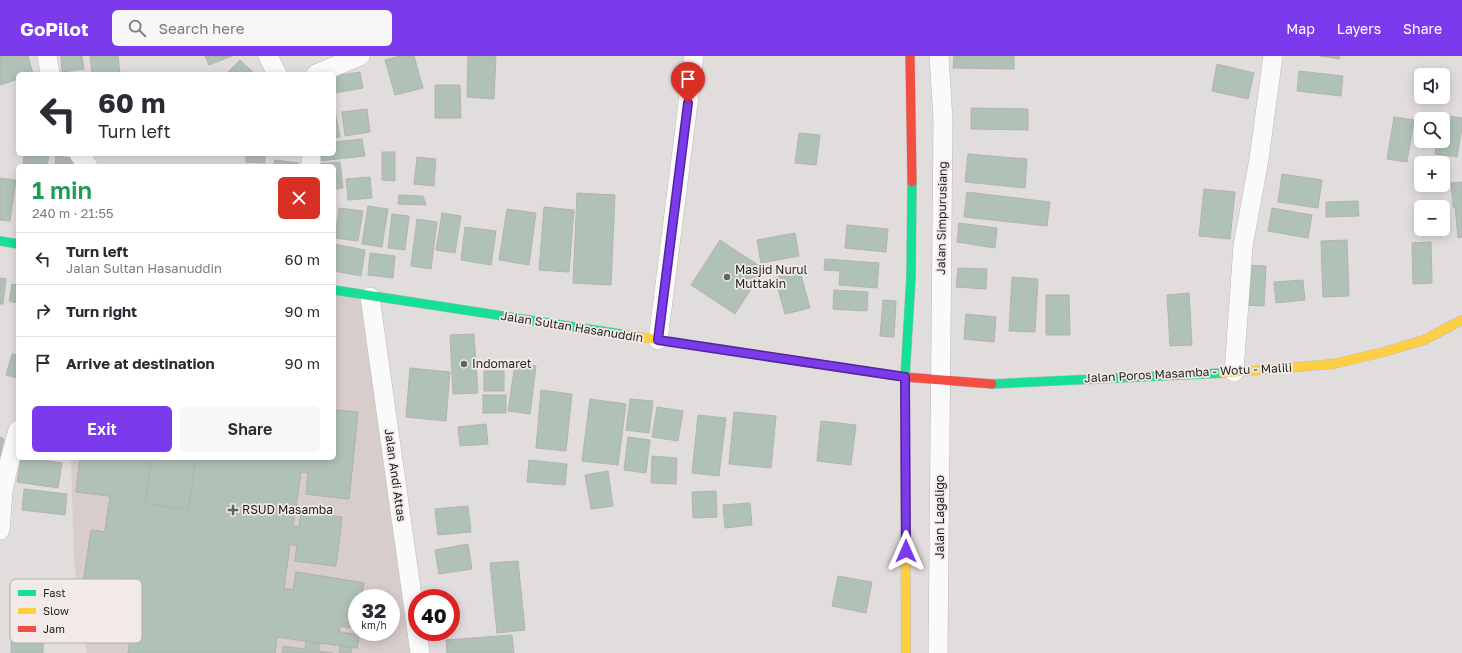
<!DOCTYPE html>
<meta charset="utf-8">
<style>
body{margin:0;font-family:"Golos Text",sans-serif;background:#f7f7f7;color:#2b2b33;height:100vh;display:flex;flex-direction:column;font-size:15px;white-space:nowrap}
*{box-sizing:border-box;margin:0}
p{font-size:13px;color:#7c7c81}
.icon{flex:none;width:22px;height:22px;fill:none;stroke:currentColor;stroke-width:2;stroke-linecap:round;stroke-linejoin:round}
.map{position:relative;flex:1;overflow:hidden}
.panel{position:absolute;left:16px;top:108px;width:320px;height:296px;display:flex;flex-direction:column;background:#fff;border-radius:6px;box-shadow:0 2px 10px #0003}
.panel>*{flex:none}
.guide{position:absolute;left:16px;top:16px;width:320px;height:84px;border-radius:6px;box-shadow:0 2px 10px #0003;background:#fff;color:#2b2b33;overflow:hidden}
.buttons{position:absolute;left:1414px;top:12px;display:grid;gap:8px}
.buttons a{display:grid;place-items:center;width:36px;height:36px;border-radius:6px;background:#fff;box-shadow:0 2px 10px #0003;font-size:20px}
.speed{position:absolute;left:348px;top:533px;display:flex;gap:8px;font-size:20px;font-weight:700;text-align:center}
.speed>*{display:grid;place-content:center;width:52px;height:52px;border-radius:50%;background:#fff;box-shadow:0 2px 10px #0003;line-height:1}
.speed small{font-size:10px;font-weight:400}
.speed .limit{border:6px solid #d22;background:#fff;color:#111}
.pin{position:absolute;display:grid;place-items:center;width:34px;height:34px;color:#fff;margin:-41px -17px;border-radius:50% 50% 50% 0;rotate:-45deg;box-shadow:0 0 4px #0007}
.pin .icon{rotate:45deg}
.me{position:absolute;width:44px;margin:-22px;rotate:0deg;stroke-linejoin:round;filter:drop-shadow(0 0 3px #0008)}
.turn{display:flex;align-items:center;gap:14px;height:84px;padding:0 16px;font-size:18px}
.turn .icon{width:52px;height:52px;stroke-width:2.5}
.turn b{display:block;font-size:28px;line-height:34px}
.round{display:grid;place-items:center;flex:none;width:42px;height:42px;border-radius:6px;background:#f7f7f7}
.summary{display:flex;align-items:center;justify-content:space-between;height:68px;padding:0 16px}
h1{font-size:24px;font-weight:600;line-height:30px;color:#1e9e55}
.button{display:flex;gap:8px;margin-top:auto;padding:8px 16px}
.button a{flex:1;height:46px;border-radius:6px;background:#7c3aed;color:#fff;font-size:16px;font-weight:600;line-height:46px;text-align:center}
.button a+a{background:#f7f7f7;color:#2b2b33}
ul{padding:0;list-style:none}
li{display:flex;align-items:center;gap:12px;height:52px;padding:0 16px;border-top:1px solid #e1e1e2}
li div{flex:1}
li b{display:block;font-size:15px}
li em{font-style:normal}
header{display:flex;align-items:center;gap:24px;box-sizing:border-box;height:56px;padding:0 20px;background:#7c3aed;color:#fff}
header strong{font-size:19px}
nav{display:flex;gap:22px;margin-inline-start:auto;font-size:14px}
.search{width:280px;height:36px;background:#f7f7f7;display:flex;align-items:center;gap:10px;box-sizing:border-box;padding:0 14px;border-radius:6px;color:#7c7c81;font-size:15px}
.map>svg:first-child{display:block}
.built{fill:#d7cdcb;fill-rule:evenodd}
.building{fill:#b0c1b7;stroke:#b4b2b2;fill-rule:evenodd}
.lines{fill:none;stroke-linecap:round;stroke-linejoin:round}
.street-casing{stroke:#bdb9b9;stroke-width:20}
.fast-casing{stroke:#bdb9b9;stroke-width:10}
.slow-casing{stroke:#bdb9b9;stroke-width:10}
.jam-casing{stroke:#bdb9b9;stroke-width:10}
.street{stroke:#fbfafa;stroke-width:19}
.fast{stroke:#16e098;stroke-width:9}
.slow{stroke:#ffcf43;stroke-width:9}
.jam{stroke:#f24e42;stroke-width:9}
.route-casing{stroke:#51269a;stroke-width:10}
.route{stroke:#7c3aed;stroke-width:7}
.poi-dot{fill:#656262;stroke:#f1eae8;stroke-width:1.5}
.labels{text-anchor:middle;stroke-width:3.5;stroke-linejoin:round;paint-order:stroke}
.street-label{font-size:12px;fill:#221f1f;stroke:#f1eae8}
.poi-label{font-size:12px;fill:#221f1f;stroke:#f1eae8;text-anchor:start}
.key{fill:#f1eae8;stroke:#b3adac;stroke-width:1}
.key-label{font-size:11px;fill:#221f1f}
</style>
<header>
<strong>GoPilot</strong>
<div class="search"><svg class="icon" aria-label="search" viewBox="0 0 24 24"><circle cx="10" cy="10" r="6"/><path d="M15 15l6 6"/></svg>Search here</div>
<nav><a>Map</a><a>Layers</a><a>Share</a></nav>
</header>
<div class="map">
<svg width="1462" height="597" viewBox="0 0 1462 597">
<rect width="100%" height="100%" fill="#e2dddd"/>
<!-- built -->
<path class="built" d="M334 236 367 242 413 597H87L74 507 71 402H334ZM357 542H391V576H357Z"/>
<!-- building -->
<g class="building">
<polygon points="0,0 28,0 33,18 18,18 18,23 0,29"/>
<polygon points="61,0 82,0 84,13 62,16"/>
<polygon points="90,0 118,0 120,18 92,18"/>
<polygon points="205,0 232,0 209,9"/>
<polygon points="400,0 414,0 423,32 395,39 385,4"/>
<polygon points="468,0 496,0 494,43 467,41"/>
<polygon points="954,0 1014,0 1014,13 953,12"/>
<polygon points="1320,0 1340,0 1339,3"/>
<polygon points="240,4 255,18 226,18"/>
<polygon points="1217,8 1254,17 1248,43 1212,35"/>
<polygon points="1299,15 1343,20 1341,40 1297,35"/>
<polygon points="360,16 363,32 334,37 334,20"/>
<polygon points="435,29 460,29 461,62 435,62"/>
<polygon points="971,52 1028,53 1028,74 971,73"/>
<polygon points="367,53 370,76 345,80 342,56"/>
<polygon points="335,55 340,81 334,82 334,56"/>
<polygon points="1441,59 1462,62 1462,72 1457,101 1435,98 1437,85 1443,85 1443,63 1440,63"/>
<polygon points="1394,61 1414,64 1407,106 1387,103"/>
<polygon points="799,77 820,79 816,109 795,107"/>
<polygon points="362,83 365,100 320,105 319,98 334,98 334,86"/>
<polygon points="382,96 395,96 395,125 382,124"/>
<polygon points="24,98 49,99 47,110 23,110"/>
<polygon points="246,98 265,98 265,107 246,106"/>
<polygon points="968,98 1027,103 1025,132 965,126"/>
<polygon points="56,100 80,103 79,110 55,110"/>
<polygon points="417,101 436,103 434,130 414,128"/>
<polygon points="275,104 298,107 298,110 274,110"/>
<polygon points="340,106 343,132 334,133 334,110 320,110 319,108"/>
<polygon points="1282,118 1322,124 1318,152 1278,146"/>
<polygon points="370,121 372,142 348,144 346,123"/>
<polygon points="0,122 16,124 10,165 0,164"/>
<polygon points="1462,126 1462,181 1458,182 1455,151 1453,151 1451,127"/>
<polygon points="1204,133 1235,136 1230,183 1199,180"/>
<polygon points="967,136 1050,146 1047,170 964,161"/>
<polygon points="577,137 615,139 611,229 573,227"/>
<polygon points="399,139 423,140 426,149 398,148"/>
<polygon points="1358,145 1359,160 1326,161 1326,146"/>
<polygon points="368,150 388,153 382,191 362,188"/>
<polygon points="544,151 574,154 569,216 539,214"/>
<polygon points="339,152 363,155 358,185 335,182"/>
<polygon points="1272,152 1312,159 1308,182 1268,175"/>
<polygon points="507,153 536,157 529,209 499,204"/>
<polygon points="442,157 461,160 455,197 436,194"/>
<polygon points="392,158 409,160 405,194 388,192"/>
<polygon points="417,163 437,166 431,213 411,210"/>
<polygon points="959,167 997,172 995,192 957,186"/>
<polygon points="847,169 888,173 886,196 845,192"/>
<polygon points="465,171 496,175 491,209 461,204"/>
<polygon points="795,177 799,200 761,207 757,184"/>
<polygon points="720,184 764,213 735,258 691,229"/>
<polygon points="1347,184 1349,240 1323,241 1321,185"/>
<polygon points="1431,186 1432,227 1413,228 1412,187"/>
<polygon points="334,188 365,194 361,220 334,215"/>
<polygon points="370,197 395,200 393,222 368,219"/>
<polygon points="825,203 879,207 877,232 839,229 840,215 824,214"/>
<polygon points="1246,209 1266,210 1264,250 1244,249"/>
<polygon points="958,212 987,213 986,233 956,231"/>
<polygon points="800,215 810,252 785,258 775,222"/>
<polygon points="1012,221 1038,223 1035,276 1009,275"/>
<polygon points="0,222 6,223 3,248 0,248"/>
<polygon points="1303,224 1305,244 1276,247 1274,226"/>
<polygon points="12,228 18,229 18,247 9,245"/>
<polygon points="834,234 868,236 867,255 833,253"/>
<polygon points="1189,237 1192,289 1170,290 1167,239"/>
<polygon points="1046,239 1069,239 1070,279 1046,279"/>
<polygon points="883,244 896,245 894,281 880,280"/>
<polygon points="966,258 996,261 994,286 964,283"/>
<polygon points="474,278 478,337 453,338 450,279"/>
<polygon points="12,298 18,299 18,322 6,319"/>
<polygon points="515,308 536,310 530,358 508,355"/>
<polygon points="410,312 450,316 446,365 406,361"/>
<rect x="484" y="315" width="20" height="20"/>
<polygon points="541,334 572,338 566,395 536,392"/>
<rect x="483" y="339" width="23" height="18"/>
<polygon points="590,343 626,348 618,409 582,405"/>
<polygon points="630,343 653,345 649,377 626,374"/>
<polygon points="657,351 683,355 678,385 652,381"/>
<path d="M334 354 358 356 349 443 306 438 308 417 301 416 293 470 299 471 301 456 342 461 336 510 295 505 297 490 290 488 284 532 293 534 296 516 364 527 361 542H357L356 572 340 570 339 576 359 579 357 592 277 581 275 597H258L260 579 236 575 235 583 163 572 164 565 151 563 146 597H128L139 526 125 522 123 540 82 535 91 474 105 476 110 440 76 436 80 402H143L138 444 122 442 121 448 197 458 205 402H220L212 460 276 469 286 402H303L302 407 309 408 310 402H334ZM119 467 146 470 141 511 127 509 131 480 117 478ZM164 473 273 487 262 565 238 562 240 552 168 541 167 551 153 549ZM282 544 291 545 289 561 323 567 322 574 279 567Z"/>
<polygon points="334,354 358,356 349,443 306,438 308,417 301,416 293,470 299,471 301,456 342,461 336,510 295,505 297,490 290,488 284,532 293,534 296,516 364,527 361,542 357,542 356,572 340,570 339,576 359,579 357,592 277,581 275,597 128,597 139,526 125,522 123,540 82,535 91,474 105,476 110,440 76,436 80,402 334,402"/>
<polygon points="734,356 776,360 771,412 729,408"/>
<polygon points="698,359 726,362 719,420 692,417"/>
<polygon points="821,365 856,369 851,409 817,405"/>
<polygon points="486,368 488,388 460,390 458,371"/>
<polygon points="0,381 4,383 0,400"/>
<polygon points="628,381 650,384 646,417 624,414"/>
<polygon points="652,400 677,402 676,428 651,427"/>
<polygon points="21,402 31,402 62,407 58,432 17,426"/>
<polygon points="152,402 196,402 188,454 145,447"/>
<polygon points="529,404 567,408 565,429 527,426"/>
<polygon points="608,415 613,450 591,453 585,419"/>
<polygon points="24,433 67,438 65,459 22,454"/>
<polygon points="716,435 717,461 693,462 692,436"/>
<polygon points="750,447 752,469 725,472 723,449"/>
<polygon points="468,450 471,476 438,479 435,453"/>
<polygon points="468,488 472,513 439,518 435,494"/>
<polygon points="518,505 525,574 497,577 490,507"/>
<polygon points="838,520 872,526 866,557 832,550"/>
<polygon points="12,548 44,549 43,597 11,597"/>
<polygon points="512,579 514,597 447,597 446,584"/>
<polygon points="306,585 320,588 318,595 333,597 282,597 283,590 305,593"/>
<polygon points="340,590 352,592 351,597 339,597"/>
</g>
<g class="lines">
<!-- street casing -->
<g class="street-casing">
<g id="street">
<polyline points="47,0 50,18"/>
<polyline points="268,0 277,18"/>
<polyline points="316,18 360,0"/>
<polyline points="79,98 88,110"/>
<polyline points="311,98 311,110"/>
<polyline points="370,241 420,597"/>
<polyline points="658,284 694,0"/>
<polyline points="1234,316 1243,190 1259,103 1273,0"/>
<polyline points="0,474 3,435 8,411 18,374"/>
<polyline points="938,597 943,64 939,0"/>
</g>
</g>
<!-- fast casing -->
<g class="fast-casing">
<g id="fast">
<polyline points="0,185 18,188"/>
<polyline points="334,234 627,279"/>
<polyline points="992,328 1223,317"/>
<polyline points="905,346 905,321 911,221 912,126"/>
</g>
</g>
<!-- slow casing -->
<g class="slow-casing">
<g id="slow">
<polyline points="627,279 785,303"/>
<polyline points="1223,317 1333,308 1384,296 1424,284 1462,264"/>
<polyline points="905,346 906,597"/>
</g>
</g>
<!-- jam casing -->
<g class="jam-casing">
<g id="jam">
<polyline points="910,0 912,126"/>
<polyline points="785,303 905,321 992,328"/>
</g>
</g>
<!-- street -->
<use href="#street" class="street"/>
<!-- fast -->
<use href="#fast" class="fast"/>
<!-- slow -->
<use href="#slow" class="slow"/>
<!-- jam -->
<use href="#jam" class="jam"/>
</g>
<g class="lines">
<!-- route casing -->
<g class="route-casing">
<polyline id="route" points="688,47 658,284 905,321 906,495"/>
</g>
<!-- route -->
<use href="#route" class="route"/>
</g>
<!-- markers -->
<g class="poi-dot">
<circle cx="727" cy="221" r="4"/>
<circle cx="464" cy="308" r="4"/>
<path d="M231 448h4v4h4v4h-4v4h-4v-4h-4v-4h4z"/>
</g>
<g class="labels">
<!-- street labels -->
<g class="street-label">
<text transform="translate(942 162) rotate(-89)" y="4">Jalan Simpurusiang</text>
<text transform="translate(572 271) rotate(9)" y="4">Jalan Sultan Hasanuddin</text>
<text transform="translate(1188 317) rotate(-3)" y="4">Jalan Poros Masamba - Wotu - Malili</text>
<text transform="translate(395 419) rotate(82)" y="4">Jalan Andi Attas</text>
<text transform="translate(940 461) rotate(-90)" y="4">Jalan Lagaligo</text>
</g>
<!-- poi labels -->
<g class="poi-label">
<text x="735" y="218">Masjid Nurul<tspan x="735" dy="14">Muttakin</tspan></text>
<text x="472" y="312">Indomaret</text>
<text x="242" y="458">RSUD Masamba</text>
</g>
</g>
<!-- legend -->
<rect x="10" y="523" width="132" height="64" rx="6" class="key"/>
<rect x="18" y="534" width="18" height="6" fill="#16e098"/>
<rect x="18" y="552" width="18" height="6" fill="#ffcf43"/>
<rect x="18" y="570" width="18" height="6" fill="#f24e42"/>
<g class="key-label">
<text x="43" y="541">Fast</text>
<text x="43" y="559">Slow</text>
<text x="43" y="577">Jam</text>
</g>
</svg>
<div class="buttons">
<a><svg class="icon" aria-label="sound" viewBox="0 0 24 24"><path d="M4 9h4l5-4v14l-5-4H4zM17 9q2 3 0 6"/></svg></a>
<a><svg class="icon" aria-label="search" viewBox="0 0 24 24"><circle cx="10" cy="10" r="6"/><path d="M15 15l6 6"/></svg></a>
<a>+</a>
<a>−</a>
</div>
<div class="speed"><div>32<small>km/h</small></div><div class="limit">40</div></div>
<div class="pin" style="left:688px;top:47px;background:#d93025"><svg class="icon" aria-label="arrive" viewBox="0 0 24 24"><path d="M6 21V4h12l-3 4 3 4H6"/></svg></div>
<svg class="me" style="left:906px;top:495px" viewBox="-20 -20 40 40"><path d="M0-17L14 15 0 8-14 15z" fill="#7c3aed" stroke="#fff" stroke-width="4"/></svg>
<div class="guide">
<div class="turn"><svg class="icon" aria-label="left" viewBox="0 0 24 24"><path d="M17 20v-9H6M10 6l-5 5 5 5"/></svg><div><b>60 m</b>Turn left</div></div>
</div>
<section class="panel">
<div class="summary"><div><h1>1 min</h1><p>240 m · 21:55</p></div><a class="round" style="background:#d93025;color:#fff"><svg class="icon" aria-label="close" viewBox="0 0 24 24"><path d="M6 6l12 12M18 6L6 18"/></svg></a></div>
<ul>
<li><svg class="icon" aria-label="left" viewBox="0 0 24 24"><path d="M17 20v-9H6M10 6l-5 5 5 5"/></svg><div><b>Turn left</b><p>Jalan Sultan Hasanuddin</p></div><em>60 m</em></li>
<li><svg class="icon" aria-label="right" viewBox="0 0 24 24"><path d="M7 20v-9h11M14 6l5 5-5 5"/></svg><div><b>Turn right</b></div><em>90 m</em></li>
<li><svg class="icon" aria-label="arrive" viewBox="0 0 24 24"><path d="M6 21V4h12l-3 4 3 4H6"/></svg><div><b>Arrive at destination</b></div><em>90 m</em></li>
</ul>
<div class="button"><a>Exit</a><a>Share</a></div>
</section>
</div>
